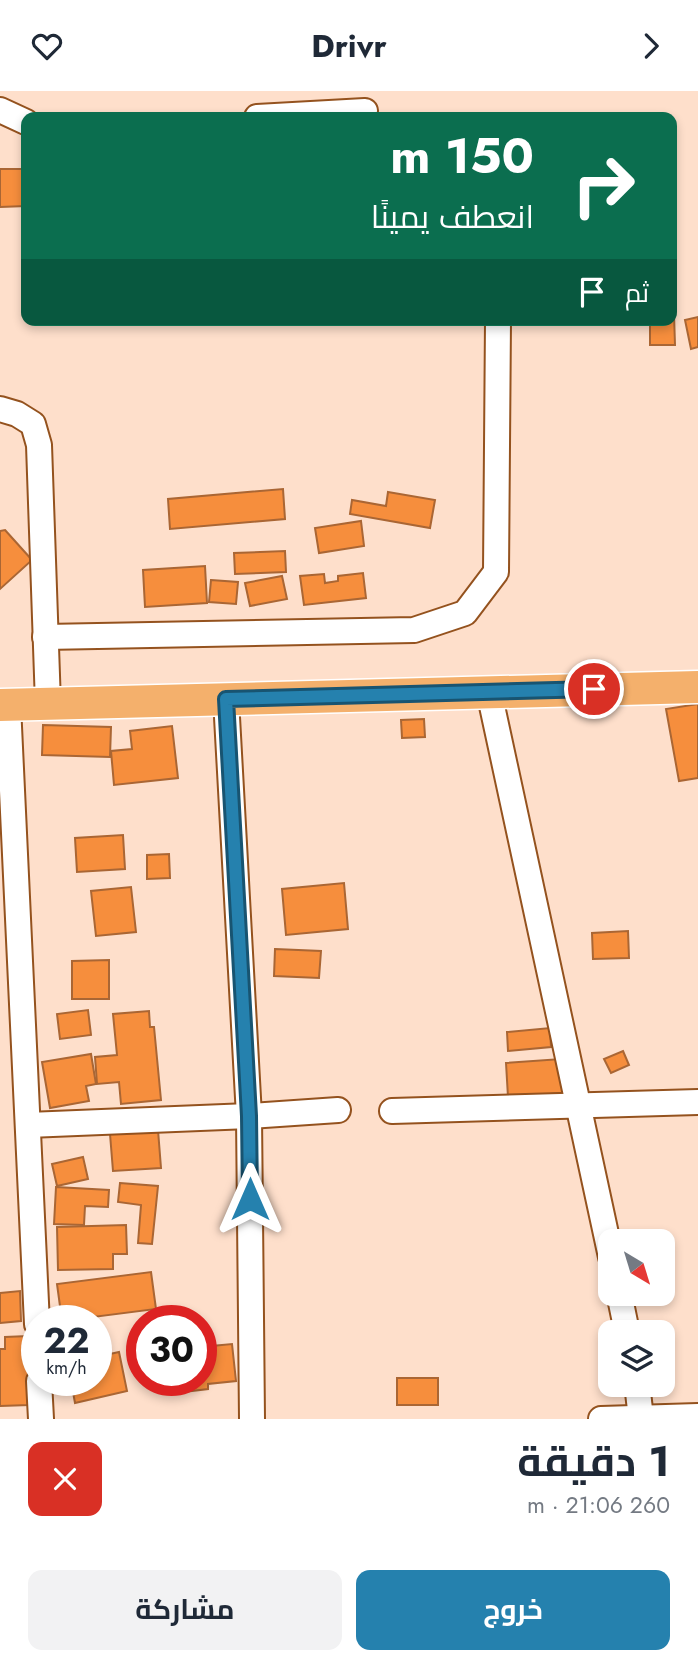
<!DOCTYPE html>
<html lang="ar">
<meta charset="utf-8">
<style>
body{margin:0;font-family:Jost,Cairo,sans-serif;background:#f2f2f3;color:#1f2937;direction:rtl;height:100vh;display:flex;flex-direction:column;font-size:26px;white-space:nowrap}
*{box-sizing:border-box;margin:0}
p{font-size:23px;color:#747a83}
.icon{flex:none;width:38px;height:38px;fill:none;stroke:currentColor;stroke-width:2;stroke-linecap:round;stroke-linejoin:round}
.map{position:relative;height:1328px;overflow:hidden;direction:ltr}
.panel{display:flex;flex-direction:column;background:#fff;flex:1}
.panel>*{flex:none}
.hud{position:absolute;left:21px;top:21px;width:656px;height:214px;border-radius:14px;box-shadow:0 4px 10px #0003;direction:rtl;background:#0b6e4f;color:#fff;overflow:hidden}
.needle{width:46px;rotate:142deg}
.buttons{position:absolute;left:598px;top:1138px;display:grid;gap:14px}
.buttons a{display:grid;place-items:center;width:77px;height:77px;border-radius:14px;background:#fff;box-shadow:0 4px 10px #0003;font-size:35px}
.speed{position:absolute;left:21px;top:1214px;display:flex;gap:14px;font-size:35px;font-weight:700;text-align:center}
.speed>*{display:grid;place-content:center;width:91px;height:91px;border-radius:50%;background:#fff;box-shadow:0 4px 10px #0003;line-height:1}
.speed small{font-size:18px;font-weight:400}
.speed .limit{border:10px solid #d22;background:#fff;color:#111}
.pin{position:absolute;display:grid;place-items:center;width:60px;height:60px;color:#fff;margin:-30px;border:4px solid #fff;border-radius:50%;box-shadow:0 2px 7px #0007}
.me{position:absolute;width:77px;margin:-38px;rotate:0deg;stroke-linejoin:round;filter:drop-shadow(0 0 5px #0008)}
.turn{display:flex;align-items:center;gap:24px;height:147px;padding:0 28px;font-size:32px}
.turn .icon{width:91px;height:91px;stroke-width:2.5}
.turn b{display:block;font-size:49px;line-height:60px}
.then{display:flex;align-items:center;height:66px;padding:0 28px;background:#0003;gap:14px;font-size:26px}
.round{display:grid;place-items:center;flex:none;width:74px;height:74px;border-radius:14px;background:#f2f2f3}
.headline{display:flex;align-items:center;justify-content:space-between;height:119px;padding:0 28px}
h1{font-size:42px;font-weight:700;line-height:52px}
.action{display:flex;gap:14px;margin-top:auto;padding:14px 28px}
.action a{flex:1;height:80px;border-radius:14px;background:#2581ae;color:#fff;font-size:28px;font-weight:700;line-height:80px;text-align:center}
.action a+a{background:#f2f2f3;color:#1f2937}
header{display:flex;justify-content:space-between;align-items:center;height:91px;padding:0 28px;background:#fff;font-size:32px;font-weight:700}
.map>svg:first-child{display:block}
.building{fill:#f68e3d;stroke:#aa6634;stroke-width:2}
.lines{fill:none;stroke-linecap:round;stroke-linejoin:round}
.minor-casing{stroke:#94521e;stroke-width:28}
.major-casing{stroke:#fff;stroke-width:35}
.minor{stroke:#fff;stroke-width:24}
.major{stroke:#f4b06c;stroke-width:32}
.route-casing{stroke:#185471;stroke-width:18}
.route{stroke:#2581ae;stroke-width:12}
</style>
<header><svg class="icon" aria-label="forward" viewBox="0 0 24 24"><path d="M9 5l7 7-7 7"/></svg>Drivr<svg class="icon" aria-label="heart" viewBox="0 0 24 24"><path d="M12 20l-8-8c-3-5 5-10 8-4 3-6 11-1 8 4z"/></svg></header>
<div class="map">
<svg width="698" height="1328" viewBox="0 0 698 1328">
<rect width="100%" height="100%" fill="#fedfcb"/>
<!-- building -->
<g class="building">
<polygon points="0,78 26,78 26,115 0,116"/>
<polygon points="672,223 674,223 675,254 650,254 650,229 672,229"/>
<polygon points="698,226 698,256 691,258 685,229"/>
<polygon points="283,398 285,428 170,438 168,408"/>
<polygon points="388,401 435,409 430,437 350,423 352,409 386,415"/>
<polygon points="361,430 364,455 319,462 315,437"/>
<polygon points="5,439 32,469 0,498 0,440"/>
<polygon points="285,460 286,481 235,483 234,462"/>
<polygon points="205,475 207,512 145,516 143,479"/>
<polygon points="363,482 366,507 304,514 300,485 324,483 325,492 338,490 338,485"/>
<polygon points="282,485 287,508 250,515 245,492"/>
<polygon points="211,489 238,491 236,513 209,511"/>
<polygon points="698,613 698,687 679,690 666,618"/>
<polygon points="424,628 425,646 402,647 401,629"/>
<polygon points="43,634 111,636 110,666 42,664"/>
<polygon points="172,635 178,687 114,694 111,660 132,658 130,640"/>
<polygon points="123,744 125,778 77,781 75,747"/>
<polygon points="169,763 170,787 147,788 147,764"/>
<polygon points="344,792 348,838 286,844 282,798"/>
<polygon points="131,796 136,841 96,845 91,800"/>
<polygon points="628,840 629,867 593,868 592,842"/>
<polygon points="275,858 321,860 319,887 274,885"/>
<polygon points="109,869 109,908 72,908 72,870"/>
<polygon points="88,919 91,944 60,948 57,923"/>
<polygon points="149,920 150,936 154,936 161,1009 121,1013 119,991 97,993 95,966 117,964 113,923"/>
<polygon points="550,937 551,956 508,960 507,941"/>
<polygon points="623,960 629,974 611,982 604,968"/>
<polygon points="91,963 96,993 86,995 89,1010 50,1017 42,971"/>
<polygon points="561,968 563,1002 508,1006 506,972"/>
<polygon points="158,1039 161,1077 113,1080 110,1043"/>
<polygon points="83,1066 88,1088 57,1095 52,1073"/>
<polygon points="120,1092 158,1095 152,1153 138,1152 141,1114 118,1111"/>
<polygon points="56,1096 109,1099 108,1116 85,1115 84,1134 54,1133"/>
<polygon points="126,1134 127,1163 113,1163 113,1178 58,1179 57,1136"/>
<polygon points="151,1181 156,1218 62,1230 57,1193"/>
<polygon points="20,1200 21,1230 0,1232 0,1202"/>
<polygon points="28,1245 29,1314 0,1315 0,1258 5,1258 5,1246"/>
<polygon points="232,1253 236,1290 208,1293 208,1298 176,1302 175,1290 201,1290 201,1256"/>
<polygon points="119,1261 127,1300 75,1312 71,1290 96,1290 96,1266"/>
<rect x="397" y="1287" width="41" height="27"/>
</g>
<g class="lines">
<!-- minor casing -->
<g class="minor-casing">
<g id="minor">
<polyline points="0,19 26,31"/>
<polyline points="257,26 365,20"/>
<polyline points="0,318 17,323 33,333 39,354 48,613"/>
<polyline points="45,546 414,539 465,522 496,481 498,229"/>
<polyline points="489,601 611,1166"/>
<polyline points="226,608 249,1025 252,1328"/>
<polyline points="8,614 37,1233"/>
<polyline points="392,1020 698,1011"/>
<polyline points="28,1034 249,1025 338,1019"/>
<polyline points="619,1202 627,1241"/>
<polyline points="39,1290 41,1328"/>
<polyline points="637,1293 641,1327"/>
<polyline points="601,1328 698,1325"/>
</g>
</g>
<!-- major casing -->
<g class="major-casing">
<polyline id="major" points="0,614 698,596"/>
</g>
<!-- minor -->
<use href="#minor" class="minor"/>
<!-- major -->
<use href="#major" class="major"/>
</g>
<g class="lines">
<!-- route casing -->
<g class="route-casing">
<polyline id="route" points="250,1108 249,1025 226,608 594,598"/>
</g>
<!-- route -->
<use href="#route" class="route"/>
</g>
</svg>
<div class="buttons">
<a><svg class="needle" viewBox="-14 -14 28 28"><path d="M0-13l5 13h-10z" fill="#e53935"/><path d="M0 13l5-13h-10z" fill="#747a83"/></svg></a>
<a><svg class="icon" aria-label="layers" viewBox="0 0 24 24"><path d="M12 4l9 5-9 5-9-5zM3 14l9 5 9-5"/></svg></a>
</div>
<div class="speed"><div>22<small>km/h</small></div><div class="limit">30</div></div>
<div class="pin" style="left:594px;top:598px;background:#d93025"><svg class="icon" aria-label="arrive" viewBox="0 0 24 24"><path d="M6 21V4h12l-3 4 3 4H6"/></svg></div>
<svg class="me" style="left:250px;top:1108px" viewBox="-20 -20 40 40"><path d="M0-17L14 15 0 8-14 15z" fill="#2581ae" stroke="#fff" stroke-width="4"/></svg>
<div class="hud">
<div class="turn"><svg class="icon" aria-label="right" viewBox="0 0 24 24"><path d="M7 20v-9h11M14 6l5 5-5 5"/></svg><div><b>150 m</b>انعطف يمينًا</div></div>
<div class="then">ثم<svg class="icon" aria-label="arrive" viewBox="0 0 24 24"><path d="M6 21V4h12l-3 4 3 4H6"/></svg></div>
</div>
</div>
<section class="panel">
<div class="headline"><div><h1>1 دقيقة</h1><p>260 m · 21:06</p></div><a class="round" style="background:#d93025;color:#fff"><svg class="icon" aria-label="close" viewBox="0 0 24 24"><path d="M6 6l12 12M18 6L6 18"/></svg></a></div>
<div class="action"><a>خروج</a><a>مشاركة</a></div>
</section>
